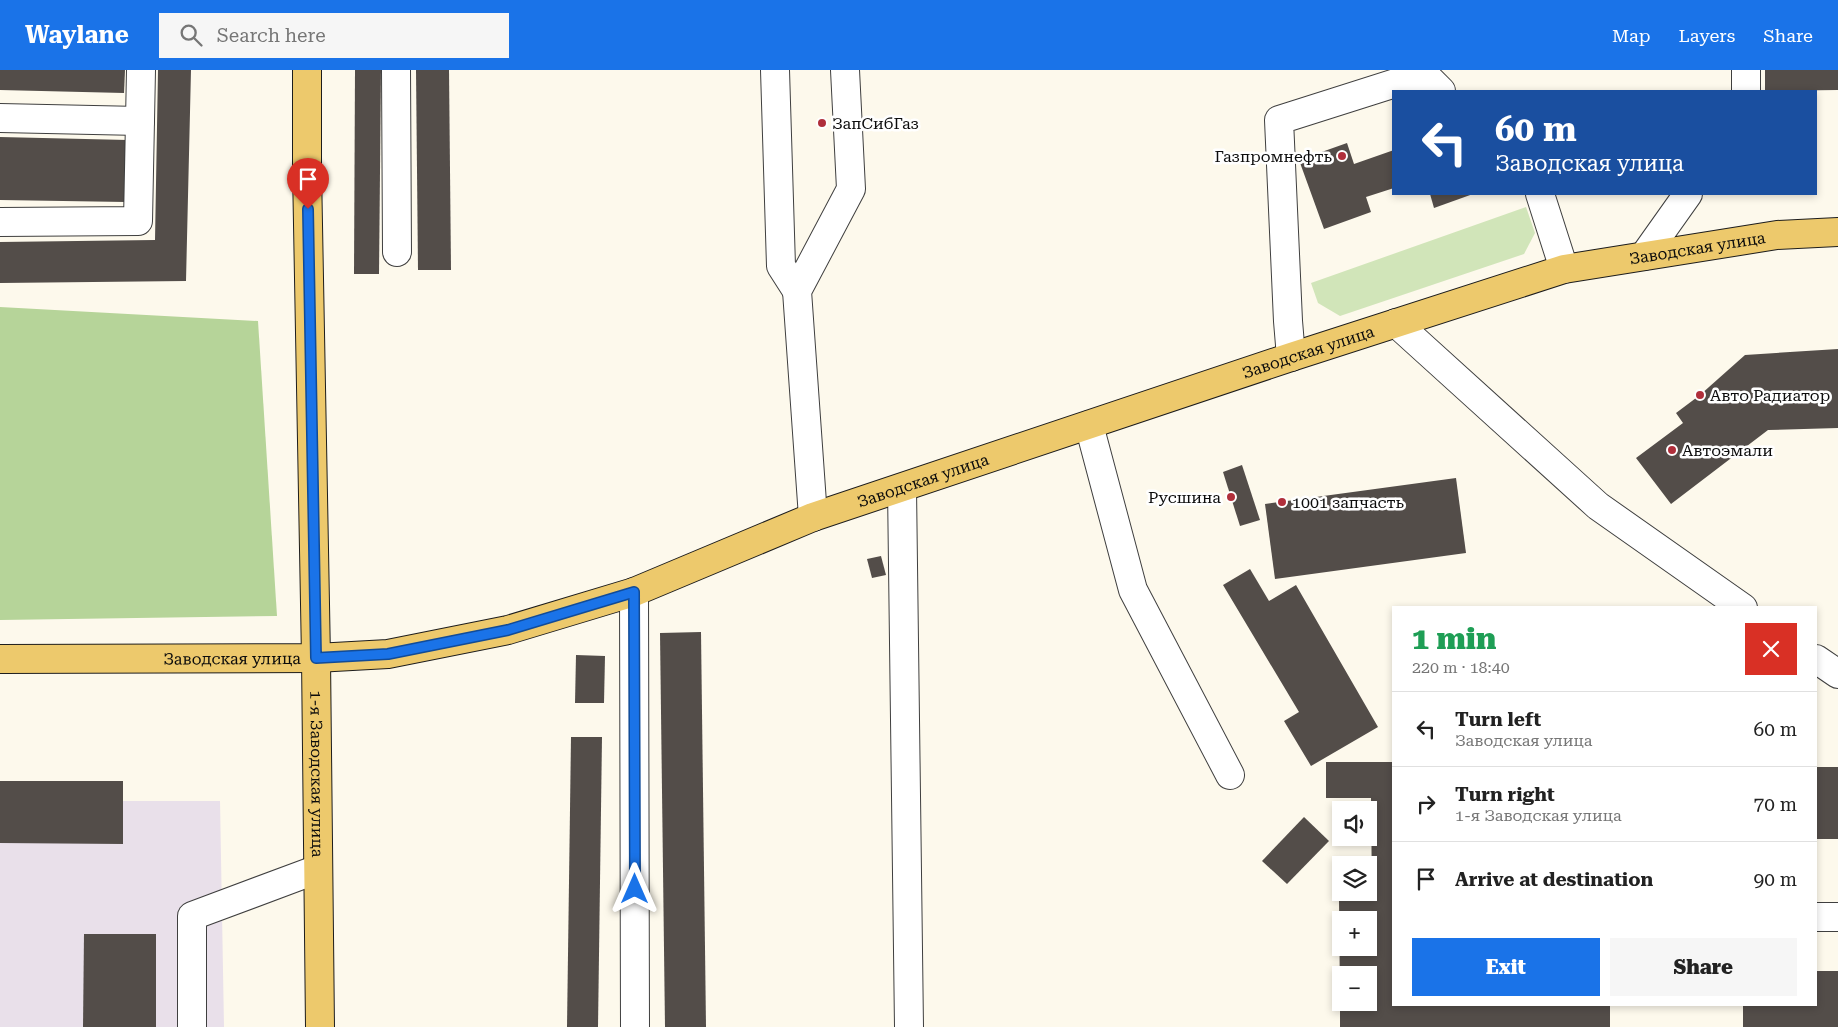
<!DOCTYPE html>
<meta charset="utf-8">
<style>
body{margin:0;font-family:"Roboto Serif",serif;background:#f6f6f6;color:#222;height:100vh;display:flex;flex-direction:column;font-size:19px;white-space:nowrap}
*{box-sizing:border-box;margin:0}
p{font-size:16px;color:#767676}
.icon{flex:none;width:28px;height:28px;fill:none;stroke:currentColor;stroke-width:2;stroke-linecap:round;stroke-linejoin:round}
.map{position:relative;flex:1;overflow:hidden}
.details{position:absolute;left:1392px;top:536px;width:425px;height:400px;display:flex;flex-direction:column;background:#fff;border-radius:0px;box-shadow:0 2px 8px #0003}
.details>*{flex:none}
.banner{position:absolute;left:1392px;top:20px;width:425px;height:105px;border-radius:0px;box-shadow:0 2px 8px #0003;background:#1a4fa0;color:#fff;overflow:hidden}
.controls{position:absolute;left:1332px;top:731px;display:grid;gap:10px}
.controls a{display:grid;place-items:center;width:45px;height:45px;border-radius:0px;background:#fff;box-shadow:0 2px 8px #0003;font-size:25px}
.pin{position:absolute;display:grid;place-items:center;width:42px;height:42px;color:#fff;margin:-51px -21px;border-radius:50% 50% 50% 0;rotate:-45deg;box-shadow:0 0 5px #0007}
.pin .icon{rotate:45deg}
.me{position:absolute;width:55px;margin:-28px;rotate:0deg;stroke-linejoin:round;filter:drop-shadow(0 0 4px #0008)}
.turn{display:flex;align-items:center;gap:18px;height:105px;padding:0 20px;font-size:22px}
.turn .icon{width:65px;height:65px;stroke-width:2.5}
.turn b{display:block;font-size:35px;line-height:42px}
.round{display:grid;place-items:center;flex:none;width:52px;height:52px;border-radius:0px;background:#f6f6f6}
.overview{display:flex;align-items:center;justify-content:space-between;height:85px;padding:0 20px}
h1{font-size:30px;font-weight:800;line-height:38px;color:#1e9e55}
.cta{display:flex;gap:10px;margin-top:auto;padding:10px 20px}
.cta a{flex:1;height:58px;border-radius:0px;background:#1a73e8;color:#fff;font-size:20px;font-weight:800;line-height:58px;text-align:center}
.cta a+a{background:#f6f6f6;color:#222}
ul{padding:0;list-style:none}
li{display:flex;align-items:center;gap:15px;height:75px;padding:0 20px;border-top:1px solid #e0e0e0}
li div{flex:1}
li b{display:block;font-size:19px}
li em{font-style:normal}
header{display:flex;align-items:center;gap:30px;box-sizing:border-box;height:70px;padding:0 25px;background:#1a73e8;color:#fff}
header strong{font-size:24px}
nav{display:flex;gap:28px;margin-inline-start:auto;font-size:18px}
.search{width:350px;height:45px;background:#f6f6f6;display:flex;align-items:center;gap:12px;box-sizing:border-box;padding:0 18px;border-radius:0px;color:#767676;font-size:19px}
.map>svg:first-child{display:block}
.industrial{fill:#e9e0ea}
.green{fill:#d1e5b9}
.forest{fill:#b6d499}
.building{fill:#534d49;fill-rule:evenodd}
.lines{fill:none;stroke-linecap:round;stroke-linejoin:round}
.minor-casing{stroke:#3f3f3f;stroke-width:30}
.major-casing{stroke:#1d1d1d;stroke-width:30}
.minor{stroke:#fff;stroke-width:28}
.major{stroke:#edc96c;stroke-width:28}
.route-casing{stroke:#114b97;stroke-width:12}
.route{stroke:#1a73e8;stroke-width:9}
.poi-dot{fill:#b02f3b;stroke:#fff;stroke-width:2}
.labels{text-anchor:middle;stroke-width:5;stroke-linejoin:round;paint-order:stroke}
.poi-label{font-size:16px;fill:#0c0c0c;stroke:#fff;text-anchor:start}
.street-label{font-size:16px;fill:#0c0c0c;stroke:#fff}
</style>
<header>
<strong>Waylane</strong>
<div class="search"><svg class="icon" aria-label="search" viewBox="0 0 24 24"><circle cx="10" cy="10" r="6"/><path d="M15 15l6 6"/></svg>Search here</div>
<nav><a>Map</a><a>Layers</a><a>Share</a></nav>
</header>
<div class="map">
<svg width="1838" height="957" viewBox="0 0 1838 957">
<rect width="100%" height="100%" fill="#fdf9ec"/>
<!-- industrial -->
<polygon class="industrial" points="0,731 220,731 224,957 0,957"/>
<!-- green -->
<polygon class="green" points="1526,137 1535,163 1524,184 1340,246 1318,233 1311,213"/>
<!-- forest -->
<polygon class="forest" points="0,237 258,251 277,546 0,550"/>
<!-- building -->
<g class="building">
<polygon points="0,0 125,0 124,23 0,20"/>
<polygon points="158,0 191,0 186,211 0,213 0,172 155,170"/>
<polygon points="355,0 381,0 379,204 354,204"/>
<polygon points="416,0 449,0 451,200 418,200"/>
<polygon points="1765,0 1838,0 1838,20 1765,21"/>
<polygon points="0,67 128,70 126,132 0,130"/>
<polygon points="1347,73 1354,94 1394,80 1394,118 1366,127 1371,142 1324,159 1299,90"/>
<polygon points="1430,124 1473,124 1434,138"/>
<polygon points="1838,279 1838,358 1768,360 1671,434 1636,388 1683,353 1676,343 1700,325 1745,285"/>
<polygon points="1242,395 1260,450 1240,456 1223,402"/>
<polygon points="1456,408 1466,483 1275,509 1265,434"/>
<polygon points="881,486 886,505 872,508 867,489"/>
<polygon points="1250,499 1269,531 1296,515 1378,657 1311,696 1284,651 1299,642 1223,515"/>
<polygon points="701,562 706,957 665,957 660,563"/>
<polygon points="576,585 605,586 604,633 575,633"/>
<polygon points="571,667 602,667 598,957 567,957"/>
<path d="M1326 692H1394V935H1610V957H1340V932H1369V905H1341V931H1340L1339 829H1372L1371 728H1326ZM1341 850H1369V878H1341Z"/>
<rect x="1816" y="697" width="22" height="72"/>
<polygon points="0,711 123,711 123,774 0,773"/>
<polygon points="1304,747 1329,771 1287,814 1262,791"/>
<polygon points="84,864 156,864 156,957 83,957"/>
<polygon points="1816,901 1838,901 1838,957 1743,957 1743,935 1816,935"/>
</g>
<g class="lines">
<!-- minor casing -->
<g class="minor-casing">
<g id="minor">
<polyline points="396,0 397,182"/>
<polyline points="775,0 781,196 797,221"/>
<polyline points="1746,21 1746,0"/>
<polyline points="0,48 140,51"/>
<polyline points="1540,124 1564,199"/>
<polyline points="0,152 138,151 141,0"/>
<polyline points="1644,186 1688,124"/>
<polyline points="1396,253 1598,436 1743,538"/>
<polyline points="1291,287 1288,251 1279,50 1424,4 1441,21"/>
<polyline points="1089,355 1133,520 1230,705"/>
<polyline points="902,418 909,957"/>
<polyline points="813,447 797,221 851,119 845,0"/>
<polyline points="634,522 635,957"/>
<polyline points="1816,589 1838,604"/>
<polyline points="1816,847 1838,847"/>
<polyline points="192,957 192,846 318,799"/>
</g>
</g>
<!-- major casing -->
<g class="major-casing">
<g id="major">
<path id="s1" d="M307 0V100L316 588 320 957"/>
<path id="s2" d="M0 589 316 588 388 584 508 560 634 522 813 447 1291 287 1564 199 1777 165 1838 162"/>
</g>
</g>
<!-- minor -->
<use href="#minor" class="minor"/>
<!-- major -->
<use href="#major" class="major"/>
</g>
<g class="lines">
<!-- route casing -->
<g class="route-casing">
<polyline id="route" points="308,139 316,588 388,584 508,560 634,522 635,819"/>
</g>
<!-- route -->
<use href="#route" class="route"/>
</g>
<!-- markers -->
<g class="poi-dot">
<circle cx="822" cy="53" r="5"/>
<circle cx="1342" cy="86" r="5"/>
<circle cx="1700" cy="325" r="5"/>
<circle cx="1672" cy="380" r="5"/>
<circle cx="1231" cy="427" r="5"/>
<circle cx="1282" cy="432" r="5"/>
</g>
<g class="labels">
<!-- poi labels -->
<g class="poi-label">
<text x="832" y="59">ЗапСибГаз</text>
<text x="1332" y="92" text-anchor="end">Газпромнефть</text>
<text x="1710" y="331">Авто Радиатор</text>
<text x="1682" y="386">Автоэмали</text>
<text x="1221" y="433" text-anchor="end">Русшина</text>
<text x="1292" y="438">1001 запчасть</text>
</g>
<!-- street labels -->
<g class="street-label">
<text dy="6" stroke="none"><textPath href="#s2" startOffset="1762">Заводская улица</textPath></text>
<text dy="6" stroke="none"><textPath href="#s2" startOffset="1358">Заводская улица</textPath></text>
<text dy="6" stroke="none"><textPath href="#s2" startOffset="952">Заводская улица</textPath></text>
<text dy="6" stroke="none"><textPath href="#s2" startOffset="232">Заводская улица</textPath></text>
<text dy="6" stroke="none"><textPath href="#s1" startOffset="704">1-я Заводская улица</textPath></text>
</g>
</g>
</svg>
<div class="controls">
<a><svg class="icon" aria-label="sound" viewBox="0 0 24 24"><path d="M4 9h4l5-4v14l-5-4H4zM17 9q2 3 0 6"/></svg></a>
<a><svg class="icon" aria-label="layers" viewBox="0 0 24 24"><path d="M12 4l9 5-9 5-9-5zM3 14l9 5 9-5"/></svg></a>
<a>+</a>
<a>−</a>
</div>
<div class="pin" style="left:308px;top:139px;background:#d93025"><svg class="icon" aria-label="arrive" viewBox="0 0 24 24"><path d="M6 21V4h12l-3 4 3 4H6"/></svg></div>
<svg class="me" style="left:635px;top:819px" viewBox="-20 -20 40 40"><path d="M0-17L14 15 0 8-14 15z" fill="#1a73e8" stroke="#fff" stroke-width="4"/></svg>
<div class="banner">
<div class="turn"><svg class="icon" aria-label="left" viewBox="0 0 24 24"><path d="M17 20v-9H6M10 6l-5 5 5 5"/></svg><div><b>60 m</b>Заводская улица</div></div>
</div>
<section class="details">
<div class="overview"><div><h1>1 min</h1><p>220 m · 18:40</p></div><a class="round" style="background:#d93025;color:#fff"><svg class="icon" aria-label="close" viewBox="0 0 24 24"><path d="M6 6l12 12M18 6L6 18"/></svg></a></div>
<ul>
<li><svg class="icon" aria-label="left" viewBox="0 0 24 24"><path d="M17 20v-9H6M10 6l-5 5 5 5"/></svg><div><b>Turn left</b><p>Заводская улица</p></div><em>60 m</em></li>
<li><svg class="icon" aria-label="right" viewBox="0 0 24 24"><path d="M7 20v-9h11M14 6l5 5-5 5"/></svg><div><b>Turn right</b><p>1-я Заводская улица</p></div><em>70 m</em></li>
<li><svg class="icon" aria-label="arrive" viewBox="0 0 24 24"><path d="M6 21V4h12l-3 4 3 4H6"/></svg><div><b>Arrive at destination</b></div><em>90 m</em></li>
</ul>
<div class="cta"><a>Exit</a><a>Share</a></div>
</section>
</div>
